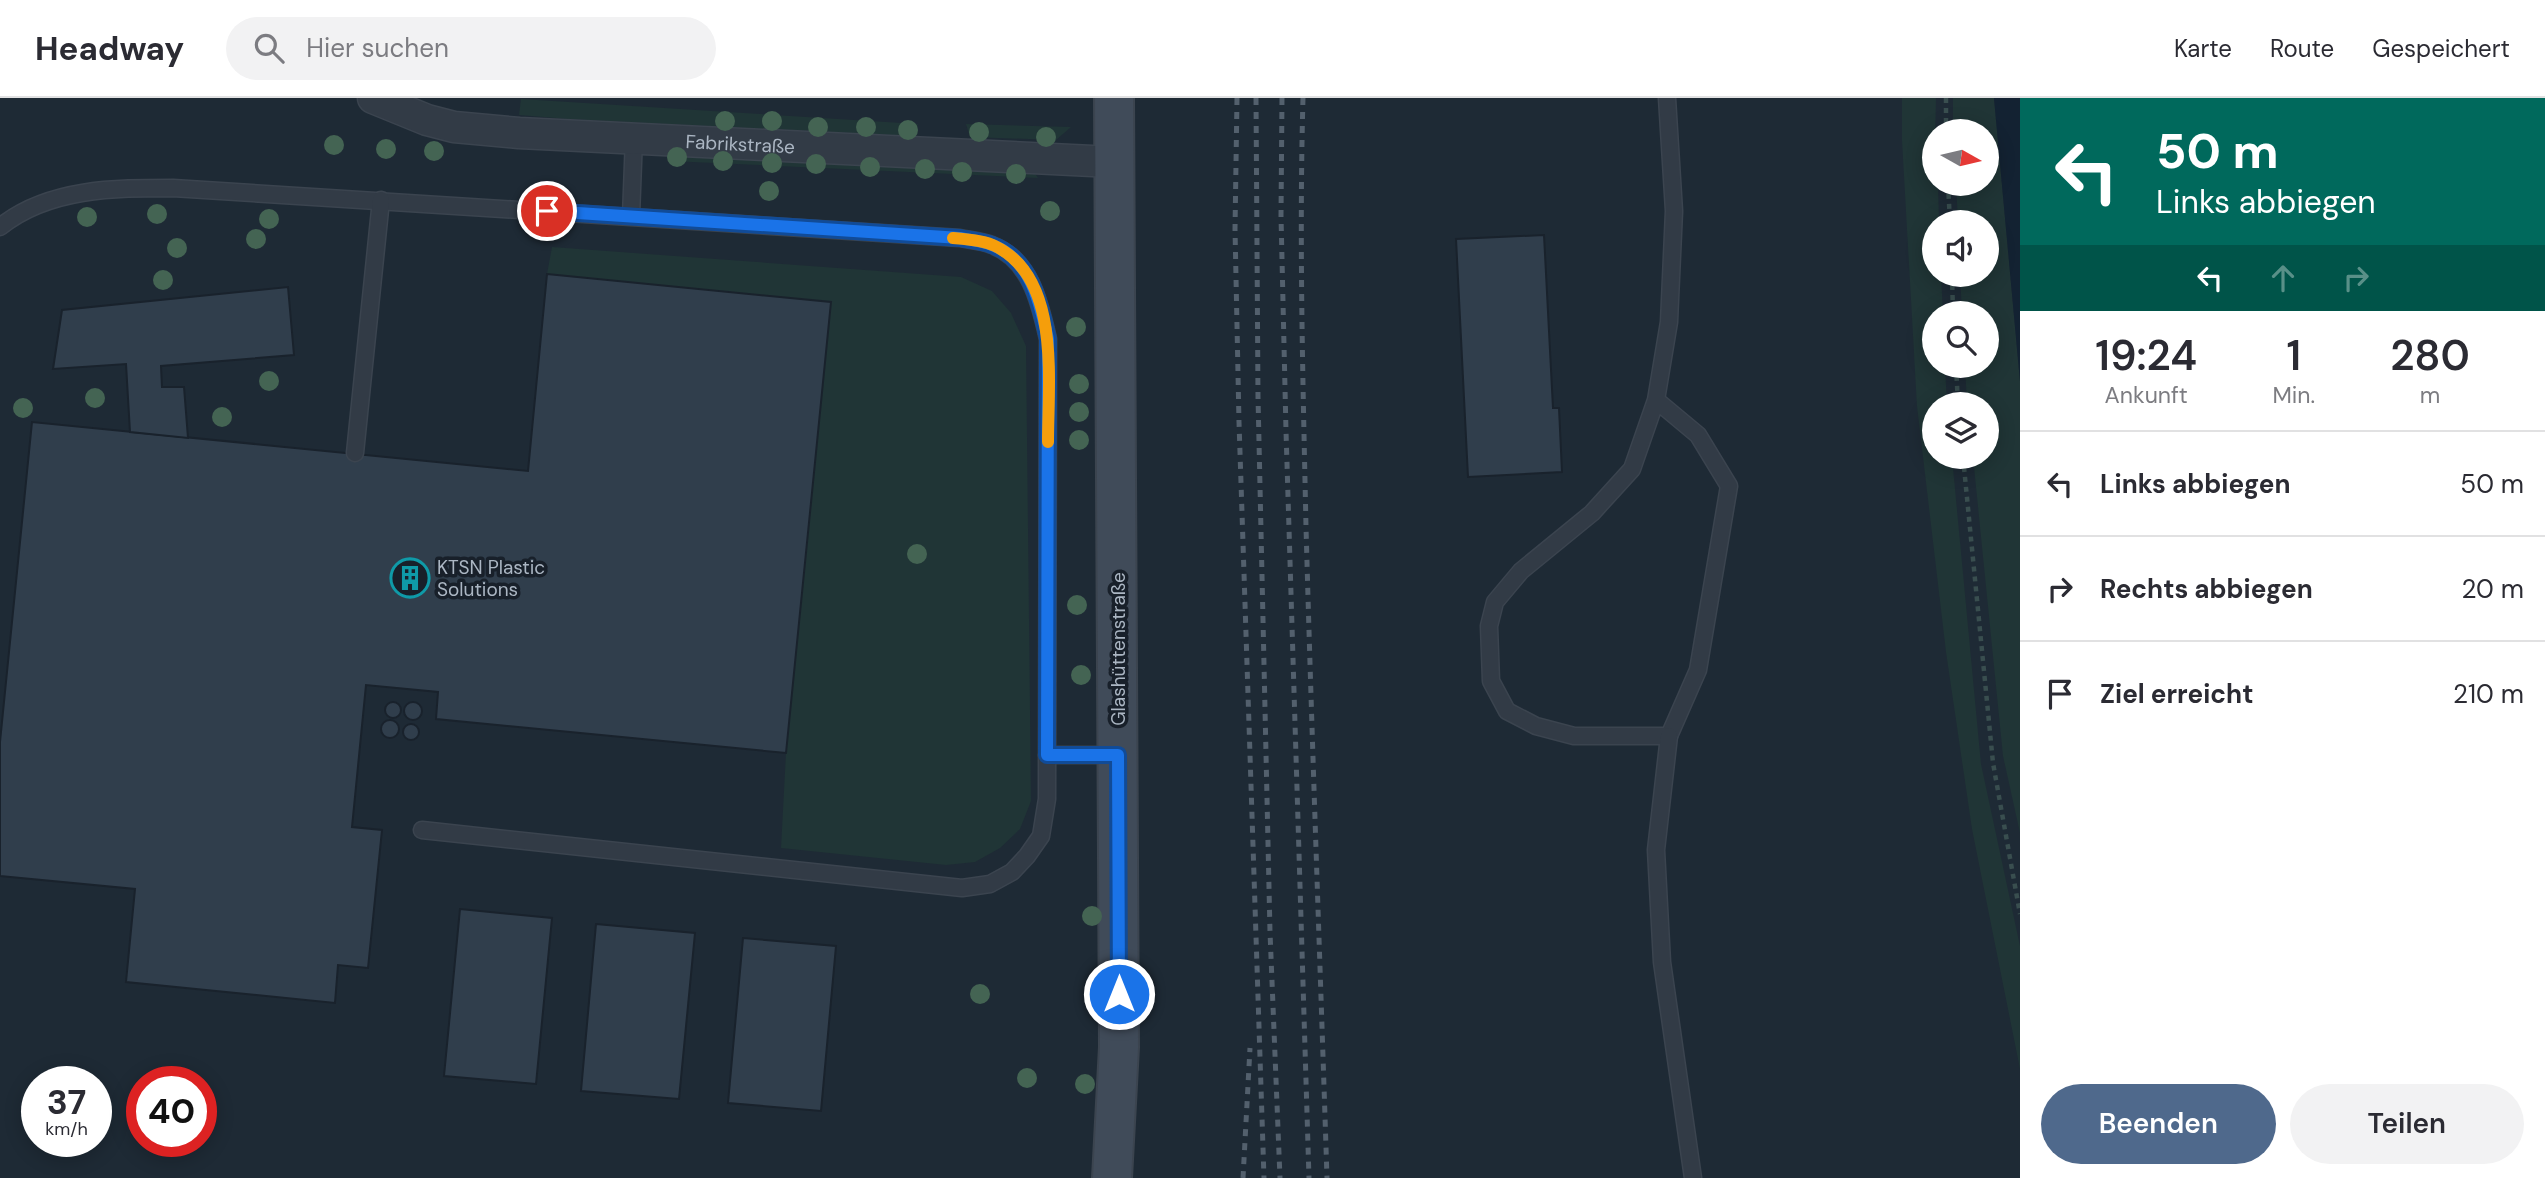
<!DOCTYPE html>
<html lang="de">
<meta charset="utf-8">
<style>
body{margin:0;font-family:"DM Sans",sans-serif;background:#f2f2f3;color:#2b2b33;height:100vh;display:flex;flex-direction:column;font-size:26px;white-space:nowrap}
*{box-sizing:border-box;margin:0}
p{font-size:23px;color:#7c7c81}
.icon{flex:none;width:38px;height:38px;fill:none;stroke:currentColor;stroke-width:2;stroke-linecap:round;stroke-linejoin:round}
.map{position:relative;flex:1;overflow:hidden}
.panel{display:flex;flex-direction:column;background:#fff;width:525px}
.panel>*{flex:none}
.hud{background:#00695c;color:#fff;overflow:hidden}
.needle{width:46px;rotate:98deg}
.fabs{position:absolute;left:1922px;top:21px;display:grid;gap:14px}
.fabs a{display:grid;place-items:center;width:77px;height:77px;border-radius:50%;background:#fff;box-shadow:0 4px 18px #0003;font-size:35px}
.speed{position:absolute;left:21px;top:968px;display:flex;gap:14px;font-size:35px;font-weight:700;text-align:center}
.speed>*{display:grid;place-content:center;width:91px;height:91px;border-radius:50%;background:#fff;box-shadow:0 4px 18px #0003;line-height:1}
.speed small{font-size:18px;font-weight:400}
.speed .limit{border:10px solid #d22;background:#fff;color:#111}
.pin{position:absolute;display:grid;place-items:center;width:60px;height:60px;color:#fff;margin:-30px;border:4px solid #fff;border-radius:50%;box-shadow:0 2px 7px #0007}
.me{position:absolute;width:77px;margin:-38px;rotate:0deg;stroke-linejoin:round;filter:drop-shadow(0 0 5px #0008)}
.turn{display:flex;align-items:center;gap:24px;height:147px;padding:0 21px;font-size:32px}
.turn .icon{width:91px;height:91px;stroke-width:2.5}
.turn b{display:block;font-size:49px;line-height:60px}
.lanes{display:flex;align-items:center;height:66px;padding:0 21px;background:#0003;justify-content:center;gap:35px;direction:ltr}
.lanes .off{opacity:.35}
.eta{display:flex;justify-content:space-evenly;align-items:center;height:119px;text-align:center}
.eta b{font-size:42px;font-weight:600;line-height:49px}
.cta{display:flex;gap:14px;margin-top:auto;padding:14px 21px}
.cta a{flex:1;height:80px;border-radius:42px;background:#4f698c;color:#fff;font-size:28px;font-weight:600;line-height:80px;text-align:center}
.cta a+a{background:#f2f2f3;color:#2b2b33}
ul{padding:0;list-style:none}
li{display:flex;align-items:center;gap:21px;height:105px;padding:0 21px;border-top:2px solid #e1e1e2}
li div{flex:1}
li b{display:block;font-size:26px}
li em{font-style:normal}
header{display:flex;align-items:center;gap:42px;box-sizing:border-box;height:98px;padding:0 35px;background:#fff;border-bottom:2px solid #e1e1e2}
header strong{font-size:33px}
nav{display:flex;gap:38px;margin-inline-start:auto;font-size:24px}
.search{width:490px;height:63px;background:#f2f2f3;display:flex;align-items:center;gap:18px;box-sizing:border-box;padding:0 24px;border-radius:38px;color:#7c7c81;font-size:26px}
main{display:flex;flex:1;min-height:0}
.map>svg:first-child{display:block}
.green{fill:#203536}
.water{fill:#132232}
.building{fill:#303e4c;stroke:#19222c;stroke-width:2}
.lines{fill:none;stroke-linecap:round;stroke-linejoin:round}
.lane-casing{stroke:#3b444f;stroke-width:19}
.street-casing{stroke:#3b444f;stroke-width:33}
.secondary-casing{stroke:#3b444f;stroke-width:42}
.path{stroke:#394e4f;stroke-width:4.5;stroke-dasharray:5 5;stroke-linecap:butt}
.lane{stroke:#323b46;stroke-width:16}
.street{stroke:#323b46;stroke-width:30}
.secondary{stroke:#404b59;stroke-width:38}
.rail{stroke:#53606d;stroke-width:5;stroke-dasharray:7 7;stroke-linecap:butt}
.tree{fill:#446453}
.route-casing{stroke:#114b97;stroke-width:18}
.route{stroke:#1a73e8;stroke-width:12}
.slow{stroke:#f59e0b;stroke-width:12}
.labels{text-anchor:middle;stroke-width:7;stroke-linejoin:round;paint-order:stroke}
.street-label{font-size:19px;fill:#abb6c3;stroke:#18202a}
.poi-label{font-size:19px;fill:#abb6c3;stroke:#18202a;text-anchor:start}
</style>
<header>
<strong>Headway</strong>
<div class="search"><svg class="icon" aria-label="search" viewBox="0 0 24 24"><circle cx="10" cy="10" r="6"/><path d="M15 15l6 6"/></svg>Hier suchen</div>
<nav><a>Karte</a><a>Route</a><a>Gespeichert</a></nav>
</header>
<main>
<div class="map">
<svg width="2020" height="1080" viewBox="0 0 2020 1080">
<rect width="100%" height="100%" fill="#1e2a35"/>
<!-- green -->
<g class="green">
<polygon points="1902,0 1936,0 1934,86 1938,86 1939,124 1934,124 1934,177 1941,177 1943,215 1934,215 1934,268 1945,268 1947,306 1934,306 1934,359 1952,359 1981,666 2020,848 2020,971 1972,731 1946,554 1917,308 1902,43"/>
<polygon points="1953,0 1994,0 2020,283 2020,735 2003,658 1973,359 1986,359 1986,306 1967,306 1965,268 1986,268 1986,215 1962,215 1960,177 1986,177 1986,124 1958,124 1956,86 1986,86 1986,33 1953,33"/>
<polygon points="521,1 918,26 913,38 568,21 519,17"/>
<polygon points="966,26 1071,29 1056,42 970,39"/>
<polygon points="671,57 1034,74 1038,80 670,63"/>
<polygon points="552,149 961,179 992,193 1011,215 1026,248 1031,703 1020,731 1000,750 975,764 946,767 781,750 786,655 831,204 547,176"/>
</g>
<!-- water -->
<polygon class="water" points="1994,0 2020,0 2020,283"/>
<!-- building -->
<g class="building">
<polygon points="1544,137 1553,310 1559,310 1562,374 1468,379 1456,141"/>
<polygon points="547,176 831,204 786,655 436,621 438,594 366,587 352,729 382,732 368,870 338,867 335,905 126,884 135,791 0,778 0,644 32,324 528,373"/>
<polygon points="288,189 294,257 161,268 162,289 184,289 188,340 130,334 126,266 53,271 62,212"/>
<circle cx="393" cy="612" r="8"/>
<circle cx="413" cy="613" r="9"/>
<circle cx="390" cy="631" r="9"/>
<circle cx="411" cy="634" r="8"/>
<polygon points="460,811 552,820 536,986 444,978"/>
<polygon points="596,826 695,835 679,1001 581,993"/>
<polygon points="743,840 836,848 821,1013 728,1005"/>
</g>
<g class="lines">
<!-- lane casing -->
<g class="lane-casing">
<g id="lane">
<polyline points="631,118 634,39"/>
<path d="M0 129C48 90 115 90 173 90L960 140C970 142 983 143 992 147 1031 162 1040 206 1048 241L1047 701 1041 738 1027 758 1012 774 990 786 962 790 422 732"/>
<polyline points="1656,302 1698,337 1729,388 1698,572 1669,638 1574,638 1536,628 1507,613 1491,583 1489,528 1495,504 1521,473 1592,415 1632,371 1656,302 1669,224 1674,113 1667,0"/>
<polyline points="355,355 381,102"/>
<polyline points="1669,638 1656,752 1662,864 1693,1080"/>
<polyline points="1047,657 1118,657"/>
</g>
</g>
<!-- street casing -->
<g class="street-casing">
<g id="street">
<path id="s1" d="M373 0 427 22 454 29 519 35 1113 64"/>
</g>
</g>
<!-- secondary casing -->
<g class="secondary-casing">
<polyline id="secondary" points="1112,1080 1119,949 1114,0"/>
</g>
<!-- path -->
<g class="path">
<polyline points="1946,0 1946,33"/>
<polyline points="1948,86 1950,124"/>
<polyline points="1952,177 1953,215"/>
<polyline points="1956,268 1958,306"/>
<polyline points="1963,359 1993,665 2020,816"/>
</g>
<!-- lane -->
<use href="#lane" class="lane"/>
<!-- street -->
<use href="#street" class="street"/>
<!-- secondary -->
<use href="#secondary" class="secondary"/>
<!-- rail -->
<g class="rail">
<polyline points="1237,0 1235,131 1239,324 1264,1080"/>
<polyline points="1256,0 1258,299 1270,834 1280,1080"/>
<polyline points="1282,0 1281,118 1286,333 1309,1080"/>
<path d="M1303 0C1299 143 1303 286 1306 429 1312 646 1320 863 1327 1080"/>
<polyline points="1243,1080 1250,950"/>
</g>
</g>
<!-- trees -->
<g class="tree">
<circle cx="725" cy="23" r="10"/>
<circle cx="772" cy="23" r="10"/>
<circle cx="818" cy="29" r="10"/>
<circle cx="866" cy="29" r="10"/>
<circle cx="908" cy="32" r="10"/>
<circle cx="979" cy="34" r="10"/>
<circle cx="1046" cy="39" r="10"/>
<circle cx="334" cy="47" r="10"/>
<circle cx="386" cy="51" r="10"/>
<circle cx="434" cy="53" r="10"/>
<circle cx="677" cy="59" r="10"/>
<circle cx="723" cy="63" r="10"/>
<circle cx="772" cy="65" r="10"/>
<circle cx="816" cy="66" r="10"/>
<circle cx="870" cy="69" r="10"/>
<circle cx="925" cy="71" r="10"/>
<circle cx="962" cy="74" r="10"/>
<circle cx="1016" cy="76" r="10"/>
<circle cx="769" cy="93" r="10"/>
<circle cx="1050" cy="113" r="10"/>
<circle cx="157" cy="116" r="10"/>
<circle cx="87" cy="119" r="10"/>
<circle cx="269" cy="121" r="10"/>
<circle cx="256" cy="141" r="10"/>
<circle cx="177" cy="150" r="10"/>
<circle cx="163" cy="182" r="10"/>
<circle cx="1076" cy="229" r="10"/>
<circle cx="269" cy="283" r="10"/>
<circle cx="1079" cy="286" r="10"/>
<circle cx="95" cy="300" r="10"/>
<circle cx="23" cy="310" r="10"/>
<circle cx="1079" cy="314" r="10"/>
<circle cx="222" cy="319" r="10"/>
<circle cx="1079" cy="342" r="10"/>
<circle cx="917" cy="456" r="10"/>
<circle cx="1077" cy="507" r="10"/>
<circle cx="1081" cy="577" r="10"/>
<circle cx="1092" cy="818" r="10"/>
<circle cx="980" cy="896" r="10"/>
<circle cx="1027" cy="980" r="10"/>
<circle cx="1085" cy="986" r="10"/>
</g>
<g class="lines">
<!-- route casing -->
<g class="route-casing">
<path id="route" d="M547 113 960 140C970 142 983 143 992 147 1031 161 1040 206 1048 241L1047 657H1118L1119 896"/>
</g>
<!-- route -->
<use href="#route" class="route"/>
<!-- slow -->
<path class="slow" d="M953 140C965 141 983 142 995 148 1061 180 1048 282 1048 344"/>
</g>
<!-- icons -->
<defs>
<g id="building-ring" transform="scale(2.0125)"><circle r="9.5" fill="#18202a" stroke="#0f9aa8" stroke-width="1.5"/><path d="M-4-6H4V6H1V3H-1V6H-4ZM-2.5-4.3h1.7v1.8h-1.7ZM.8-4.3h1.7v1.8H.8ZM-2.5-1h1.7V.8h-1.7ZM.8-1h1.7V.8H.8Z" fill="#0f9aa8"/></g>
</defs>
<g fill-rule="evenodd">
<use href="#building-ring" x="410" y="480"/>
</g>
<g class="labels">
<!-- street labels -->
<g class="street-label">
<text dy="7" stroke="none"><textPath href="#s1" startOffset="373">Fabrikstraße</textPath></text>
<text transform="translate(1118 551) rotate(-90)" y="7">Glashüttenstraße</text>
</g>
<!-- poi labels -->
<g class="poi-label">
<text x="437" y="476">KTSN Plastic<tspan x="437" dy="22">Solutions</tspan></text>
</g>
</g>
</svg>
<div class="fabs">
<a><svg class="needle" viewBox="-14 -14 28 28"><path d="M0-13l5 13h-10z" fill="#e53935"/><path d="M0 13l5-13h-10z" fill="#7c7c81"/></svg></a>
<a><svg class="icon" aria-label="sound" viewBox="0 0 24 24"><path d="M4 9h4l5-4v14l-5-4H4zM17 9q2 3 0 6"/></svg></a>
<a><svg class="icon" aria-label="search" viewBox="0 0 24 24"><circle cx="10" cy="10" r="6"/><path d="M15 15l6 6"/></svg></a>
<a><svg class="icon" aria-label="layers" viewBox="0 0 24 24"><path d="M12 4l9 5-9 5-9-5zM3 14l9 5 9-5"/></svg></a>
</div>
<div class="speed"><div>37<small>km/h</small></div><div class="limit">40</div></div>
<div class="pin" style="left:547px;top:113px;background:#d93025"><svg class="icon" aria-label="arrive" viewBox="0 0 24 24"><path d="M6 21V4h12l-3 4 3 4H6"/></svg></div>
<svg class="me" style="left:1119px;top:896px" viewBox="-20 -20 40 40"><circle r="17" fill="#1a73e8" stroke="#fff" stroke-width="3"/><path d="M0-11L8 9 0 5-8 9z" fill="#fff"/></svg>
</div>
<section class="panel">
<div class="hud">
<div class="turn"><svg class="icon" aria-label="left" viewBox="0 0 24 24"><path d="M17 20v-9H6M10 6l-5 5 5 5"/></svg><div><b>50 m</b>Links abbiegen</div></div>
<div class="lanes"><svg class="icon" aria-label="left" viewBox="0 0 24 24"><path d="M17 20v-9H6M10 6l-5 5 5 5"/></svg><svg class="icon off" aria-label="ahead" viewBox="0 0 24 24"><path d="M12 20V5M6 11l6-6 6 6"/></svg><svg class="icon off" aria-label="right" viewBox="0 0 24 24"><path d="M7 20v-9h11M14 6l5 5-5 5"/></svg></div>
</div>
<div class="eta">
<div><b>19:24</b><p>Ankunft</p></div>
<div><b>1</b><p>Min.</p></div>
<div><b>280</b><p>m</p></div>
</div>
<ul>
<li><svg class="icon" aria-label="left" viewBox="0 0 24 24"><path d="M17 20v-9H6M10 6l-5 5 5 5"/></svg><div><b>Links abbiegen</b></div><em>50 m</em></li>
<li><svg class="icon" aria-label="right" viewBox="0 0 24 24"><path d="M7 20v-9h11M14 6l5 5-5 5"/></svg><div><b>Rechts abbiegen</b></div><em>20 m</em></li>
<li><svg class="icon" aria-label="arrive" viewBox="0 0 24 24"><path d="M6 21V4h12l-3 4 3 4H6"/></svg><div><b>Ziel erreicht</b></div><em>210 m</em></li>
</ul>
<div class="cta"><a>Beenden</a><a>Teilen</a></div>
</section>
</main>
